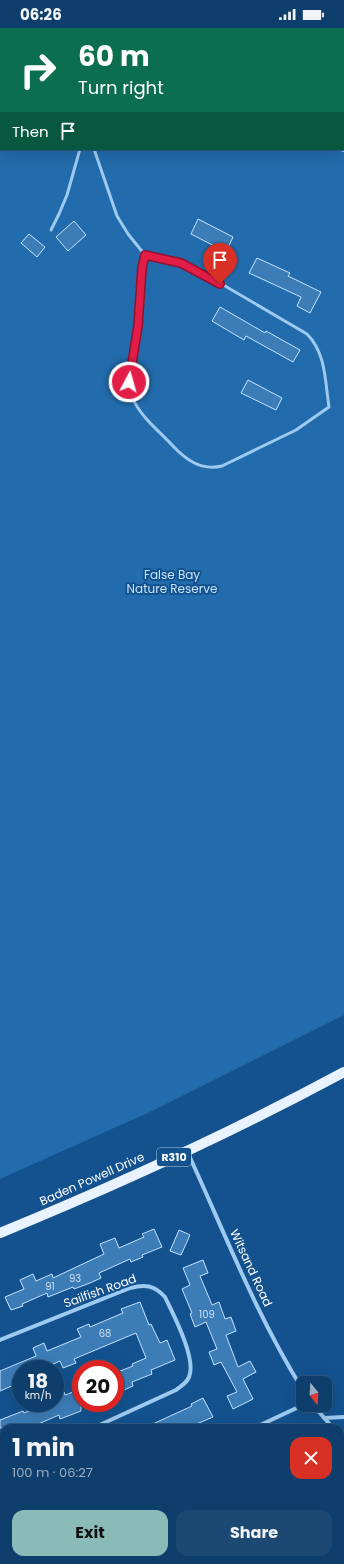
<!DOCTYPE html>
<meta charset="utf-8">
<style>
body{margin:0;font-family:Poppins,sans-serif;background:#1c4973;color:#f1f3f6;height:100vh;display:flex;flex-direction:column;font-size:15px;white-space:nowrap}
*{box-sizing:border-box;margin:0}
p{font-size:13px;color:#9baec1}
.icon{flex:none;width:22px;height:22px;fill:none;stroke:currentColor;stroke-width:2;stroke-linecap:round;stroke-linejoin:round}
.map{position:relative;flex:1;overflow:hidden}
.panel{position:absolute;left:0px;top:1396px;width:344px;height:140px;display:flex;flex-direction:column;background:#0e3e6b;border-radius:12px 12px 0 0;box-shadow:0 4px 16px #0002,0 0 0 1px #2e577e}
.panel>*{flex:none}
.guide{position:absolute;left:0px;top:0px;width:344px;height:122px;box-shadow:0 4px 16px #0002,0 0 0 1px #2e577e;background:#0b6e4f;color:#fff;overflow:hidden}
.needle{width:26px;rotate:162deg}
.buttons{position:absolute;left:296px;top:1348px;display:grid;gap:8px}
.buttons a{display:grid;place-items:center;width:36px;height:36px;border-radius:8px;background:#0e3e6b;box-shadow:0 4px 16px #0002,0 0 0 1px #2e577e;font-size:20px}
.speed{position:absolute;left:12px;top:1332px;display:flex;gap:8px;font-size:20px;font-weight:700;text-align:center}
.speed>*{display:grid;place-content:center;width:52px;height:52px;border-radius:50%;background:#0e3e6b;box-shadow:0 4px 16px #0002,0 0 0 1px #2e577e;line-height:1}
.speed small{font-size:10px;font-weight:400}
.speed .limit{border:6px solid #d22;background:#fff;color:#111}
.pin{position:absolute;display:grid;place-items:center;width:34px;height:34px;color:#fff;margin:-41px -17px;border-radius:50% 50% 50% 0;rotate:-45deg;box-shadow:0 0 4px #0007}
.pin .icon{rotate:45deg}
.me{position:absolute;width:44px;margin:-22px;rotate:6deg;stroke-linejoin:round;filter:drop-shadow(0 0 3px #0008)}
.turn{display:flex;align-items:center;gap:14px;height:84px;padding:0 12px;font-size:18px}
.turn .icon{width:52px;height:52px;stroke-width:2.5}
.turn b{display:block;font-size:28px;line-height:34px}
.then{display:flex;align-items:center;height:38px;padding:0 12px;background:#0003;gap:8px;font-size:15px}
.round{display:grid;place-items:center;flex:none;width:42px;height:42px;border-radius:12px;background:#1c4973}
.head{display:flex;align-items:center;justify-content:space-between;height:68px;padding:0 12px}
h1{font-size:24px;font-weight:700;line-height:30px}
.button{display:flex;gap:8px;margin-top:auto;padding:8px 12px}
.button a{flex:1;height:46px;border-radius:12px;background:#8bbbb9;color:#111;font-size:16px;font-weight:700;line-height:46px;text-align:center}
.button a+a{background:#1c4973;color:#f1f3f6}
.status{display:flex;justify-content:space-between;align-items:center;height:28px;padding:0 20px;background:#0e3e6b;direction:ltr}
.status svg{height:11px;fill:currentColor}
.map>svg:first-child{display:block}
.green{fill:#226bac;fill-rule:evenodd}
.building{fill:#3c7db8;stroke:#c5e2fc}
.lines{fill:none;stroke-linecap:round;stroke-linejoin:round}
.lane{stroke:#9ecaf1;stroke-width:3}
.street{stroke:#9ecaf1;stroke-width:4}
.primary{stroke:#e8f3ff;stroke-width:10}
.route-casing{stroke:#92132f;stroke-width:10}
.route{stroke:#e11d48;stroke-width:7}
.labels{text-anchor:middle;stroke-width:4;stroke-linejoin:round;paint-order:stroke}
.number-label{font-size:10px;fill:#cedeed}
.shield{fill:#13528f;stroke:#b8cbdd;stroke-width:1}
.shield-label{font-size:11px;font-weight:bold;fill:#fff}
.park-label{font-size:12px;fill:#c5e2fc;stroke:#13528f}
.street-label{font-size:12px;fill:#fff;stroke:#13528f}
</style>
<div class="status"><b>06:26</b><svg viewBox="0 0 49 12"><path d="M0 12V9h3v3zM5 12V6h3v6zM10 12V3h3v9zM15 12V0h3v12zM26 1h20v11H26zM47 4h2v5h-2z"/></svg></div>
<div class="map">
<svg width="344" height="1536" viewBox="0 0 344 1536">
<rect width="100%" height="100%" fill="#13528f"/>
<!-- green -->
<g class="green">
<path d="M0 0H344V987L152 1083 0 1151ZM1 1H343V121H1Z"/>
<polygon points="340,1448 344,1453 344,1536 147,1536 146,1532 340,1532"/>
</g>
<!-- building -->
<g class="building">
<polygon points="198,191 233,209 226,224 191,206"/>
<polygon points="74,193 86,207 68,223 56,209"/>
<polygon points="29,206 45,219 37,229 21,215"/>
<polygon points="257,230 290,245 288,248 321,264 310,285 297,278 301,269 249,245"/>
<polygon points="220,279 265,305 266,303 300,322 293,334 246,308 244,312 212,293"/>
<polygon points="248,352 282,370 276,382 241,365"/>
<polygon points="154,1201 162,1219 142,1227 143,1229 131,1234 130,1231 99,1245 101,1250 90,1255 74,1261 73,1259 48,1269 47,1265 22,1276 23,1278 11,1282 5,1269 24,1261 20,1252 33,1246 36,1253 52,1246 53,1250 104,1226 100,1216 115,1210 119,1220 144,1209 142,1206"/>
<polygon points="179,1202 190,1207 181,1227 170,1223"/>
<polygon points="203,1232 208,1245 200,1248 212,1277 219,1274 225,1291 231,1289 236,1303 226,1307 238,1339 250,1333 256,1344 243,1351 253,1371 233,1381 227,1368 237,1364 221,1334 214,1337 209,1324 217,1321 206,1294 195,1299 190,1286 192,1285 182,1261 190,1257 183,1240"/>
<polygon points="140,1274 149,1297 151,1296 160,1315 167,1312 175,1332 151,1342 152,1346 132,1354 133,1358 115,1366 115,1345 133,1338 132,1336 146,1330 136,1305 74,1331 76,1335 63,1340 60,1333 42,1341 21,1341 21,1352 14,1355 14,1357 0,1363 0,1343 36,1328 33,1320 44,1315 47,1323 81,1309 77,1301 89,1296 90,1299 123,1285 121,1281"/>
<polygon points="81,1361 81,1375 86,1375 81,1377 81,1383 60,1391 59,1387 29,1400 0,1400 0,1392 23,1383 24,1385 48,1375 55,1375 55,1367 64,1364 65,1367"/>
<polygon points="203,1370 213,1389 187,1400 144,1400 192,1378 191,1376"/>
</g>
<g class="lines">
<!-- lane -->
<g class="lane">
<polyline points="94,1 94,0"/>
<path d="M94 121 117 188 128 206 145 227 181 235 208 248 307 306C326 325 325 353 329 379L296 402 222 438C201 443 186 432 172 417 159 403 141 389 133 371 123 349 135 322 138 299 140 275 139 250 145 227"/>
<polyline points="51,202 59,186 67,167 80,121"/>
</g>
<!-- street -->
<g class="street">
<polyline points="215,0 216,1"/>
<polyline points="341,121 344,122"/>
<path d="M187 1123C224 1203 256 1287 303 1362"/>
<path d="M0 1312 130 1260C145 1256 154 1257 165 1269 173 1286 197 1331 189 1349 187 1355 181 1358 176 1362L93 1400"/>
<polyline points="313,1377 333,1400"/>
<polyline points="324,1390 344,1389"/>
<polyline points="254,1400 303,1377"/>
<polyline points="340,1409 344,1414"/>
<polyline points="0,1443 4,1441"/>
<polyline points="0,1519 4,1517"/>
</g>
<!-- primary -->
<path class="primary" d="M0 1205C117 1157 233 1104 344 1044"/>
</g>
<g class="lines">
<!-- route casing -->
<g class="route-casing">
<polyline id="route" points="129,354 138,298 142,240 145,227 181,235 220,256"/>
</g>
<!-- route -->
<use href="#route" class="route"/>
</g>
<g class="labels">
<!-- number labels -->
<g class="number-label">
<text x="75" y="1254">93</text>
<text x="50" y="1262">91</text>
<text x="207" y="1290">109</text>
<text x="105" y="1309">68</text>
</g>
<!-- shield labels -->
<rect class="shield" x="157" y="1120" width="34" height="18" rx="3"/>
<g class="shield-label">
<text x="174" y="1133">R310</text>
</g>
<!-- park labels -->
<g class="park-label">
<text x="172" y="551">False Bay<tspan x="172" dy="14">Nature Reserve</tspan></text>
</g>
<!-- street labels -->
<g class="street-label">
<text transform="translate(92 1151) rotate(-24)" y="4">Baden Powell Drive</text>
<text transform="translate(251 1240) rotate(65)" y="4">Witsand Road</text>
<text transform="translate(100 1263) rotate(-20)" y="4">Sailfish Road</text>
</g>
</g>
</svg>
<div class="buttons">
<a><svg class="needle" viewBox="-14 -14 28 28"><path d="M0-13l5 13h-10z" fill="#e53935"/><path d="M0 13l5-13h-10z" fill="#9baec1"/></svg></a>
</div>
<div class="speed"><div>18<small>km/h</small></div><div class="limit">20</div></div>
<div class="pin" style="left:220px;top:256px;background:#d93025"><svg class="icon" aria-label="arrive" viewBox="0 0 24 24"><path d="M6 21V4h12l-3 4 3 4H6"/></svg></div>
<svg class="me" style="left:129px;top:354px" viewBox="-20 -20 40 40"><circle r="17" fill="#e11d48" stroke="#fff" stroke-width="3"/><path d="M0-11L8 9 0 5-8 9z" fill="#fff"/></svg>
<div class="guide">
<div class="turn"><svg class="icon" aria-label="right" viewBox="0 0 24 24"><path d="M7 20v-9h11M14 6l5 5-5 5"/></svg><div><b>60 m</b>Turn right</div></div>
<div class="then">Then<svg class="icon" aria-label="arrive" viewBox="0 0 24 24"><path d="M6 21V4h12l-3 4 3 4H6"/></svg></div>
</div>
<section class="panel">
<div class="head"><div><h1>1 min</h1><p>100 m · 06:27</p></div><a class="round" style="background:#d93025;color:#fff"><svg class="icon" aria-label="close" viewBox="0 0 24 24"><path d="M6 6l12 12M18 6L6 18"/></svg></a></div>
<div class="button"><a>Exit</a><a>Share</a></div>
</section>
</div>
